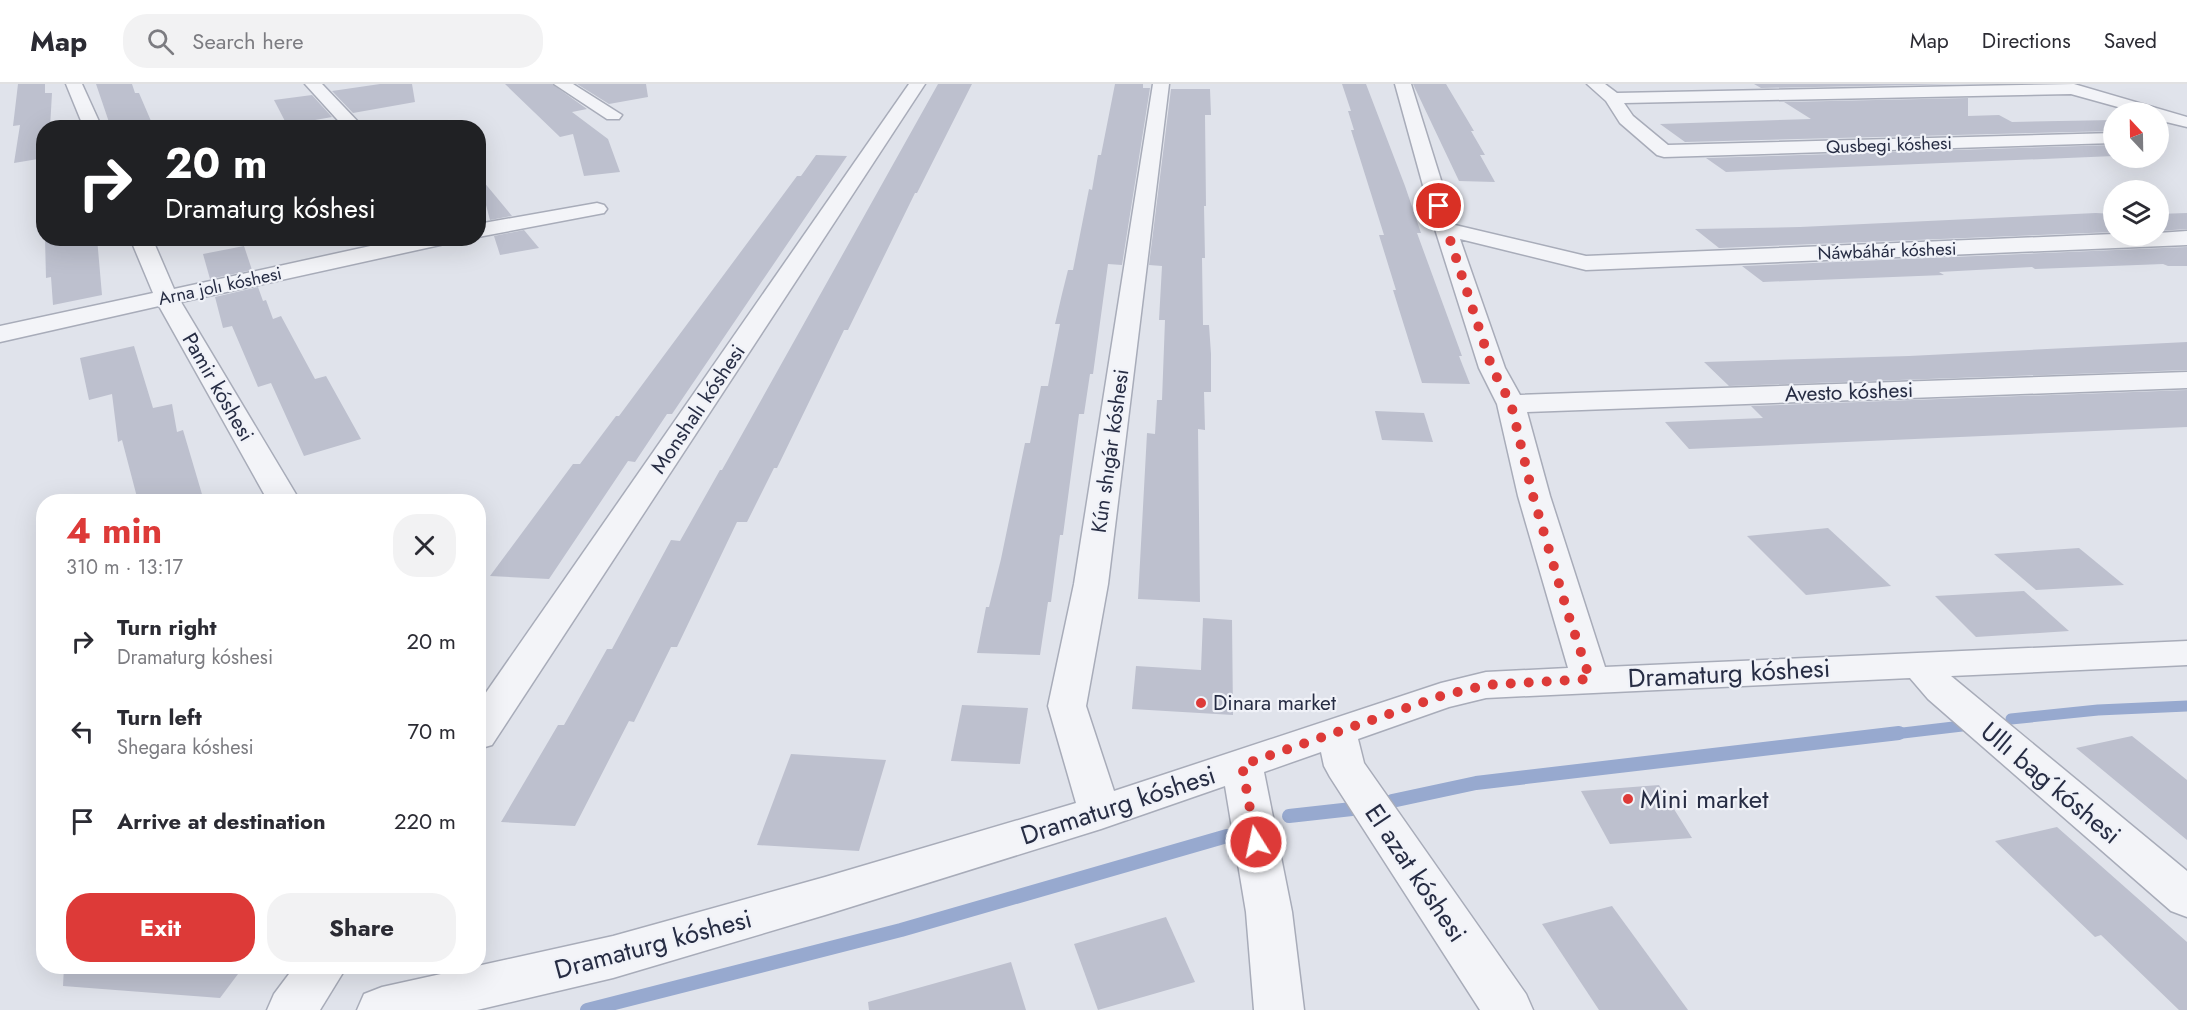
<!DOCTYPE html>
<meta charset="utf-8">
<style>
body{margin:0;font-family:Jost,sans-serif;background:#f2f2f3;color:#2b2b33;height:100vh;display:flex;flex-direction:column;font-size:22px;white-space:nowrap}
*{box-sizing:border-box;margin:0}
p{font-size:20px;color:#7c7c81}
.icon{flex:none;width:33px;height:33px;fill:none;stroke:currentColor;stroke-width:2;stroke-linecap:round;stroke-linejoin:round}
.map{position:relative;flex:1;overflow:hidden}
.panel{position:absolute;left:36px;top:410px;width:450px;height:480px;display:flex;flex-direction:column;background:#fff;border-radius:24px;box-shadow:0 6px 24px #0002}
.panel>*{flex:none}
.guide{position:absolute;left:36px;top:36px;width:450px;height:126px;border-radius:24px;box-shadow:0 6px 24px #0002;background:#202124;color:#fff;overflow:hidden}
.needle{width:39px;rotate:338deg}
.fabs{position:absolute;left:2103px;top:18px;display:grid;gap:12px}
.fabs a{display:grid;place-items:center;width:66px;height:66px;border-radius:50%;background:#fff;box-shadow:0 6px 24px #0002;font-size:30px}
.pin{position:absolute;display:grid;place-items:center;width:51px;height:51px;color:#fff;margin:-26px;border:3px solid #fff;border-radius:50%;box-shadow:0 2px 6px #0007}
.me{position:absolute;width:66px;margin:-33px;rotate:350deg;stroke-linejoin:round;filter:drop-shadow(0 0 4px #0008)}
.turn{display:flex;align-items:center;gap:21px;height:126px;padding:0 30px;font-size:27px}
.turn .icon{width:78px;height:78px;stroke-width:2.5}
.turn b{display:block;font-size:42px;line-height:51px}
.round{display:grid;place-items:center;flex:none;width:63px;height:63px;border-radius:24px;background:#f2f2f3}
.overview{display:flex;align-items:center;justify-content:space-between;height:102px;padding:0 30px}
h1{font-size:36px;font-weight:700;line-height:45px;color:#dd3a38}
.button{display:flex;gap:12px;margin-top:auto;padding:12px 30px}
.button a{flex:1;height:69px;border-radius:24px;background:#dd3a38;color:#fff;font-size:24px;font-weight:700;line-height:69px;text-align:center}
.button a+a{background:#f2f2f3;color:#2b2b33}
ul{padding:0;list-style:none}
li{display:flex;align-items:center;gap:18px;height:90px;padding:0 30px}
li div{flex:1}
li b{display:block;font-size:22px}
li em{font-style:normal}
header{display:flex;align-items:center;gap:36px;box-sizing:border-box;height:84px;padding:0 30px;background:#fff;border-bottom:2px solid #e1e1e2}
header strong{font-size:28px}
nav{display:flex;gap:33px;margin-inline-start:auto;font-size:21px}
.search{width:420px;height:54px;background:#f2f2f3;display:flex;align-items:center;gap:15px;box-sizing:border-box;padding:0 21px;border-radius:24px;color:#7c7c81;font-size:22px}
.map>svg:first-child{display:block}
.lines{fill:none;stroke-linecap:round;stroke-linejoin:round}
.stream-far1{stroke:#97a9cf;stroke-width:11}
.stream{stroke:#97a9cf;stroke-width:14}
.building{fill:#bdc0ce}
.minor-casing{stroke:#a8acb9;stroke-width:3}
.minor{fill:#f3f4f8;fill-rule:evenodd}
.route{stroke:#dd3a38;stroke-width:10;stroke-dasharray:0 18}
.poi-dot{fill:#dd3a38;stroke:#f0f2f8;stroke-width:2}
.labels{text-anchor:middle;stroke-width:4.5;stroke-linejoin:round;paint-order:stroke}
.far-street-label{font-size:18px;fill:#272d44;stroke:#f0f2f8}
.street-label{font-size:21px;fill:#272d44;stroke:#f0f2f8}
.poi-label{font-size:21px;fill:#272d44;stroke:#f0f2f8;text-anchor:start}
.near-street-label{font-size:26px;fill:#272d44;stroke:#f0f2f8}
.near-poi-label{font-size:26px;fill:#272d44;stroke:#f0f2f8;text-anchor:start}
</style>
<header>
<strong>Map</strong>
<div class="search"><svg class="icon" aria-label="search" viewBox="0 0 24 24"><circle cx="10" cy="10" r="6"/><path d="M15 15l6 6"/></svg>Search here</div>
<nav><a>Map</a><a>Directions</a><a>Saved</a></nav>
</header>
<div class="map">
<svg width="2187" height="926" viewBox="0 0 2187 926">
<rect width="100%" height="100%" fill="#e0e3eb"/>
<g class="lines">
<!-- stream-far1 -->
<g class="stream-far1">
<polyline points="2011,635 2098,626 2187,622"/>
<polyline points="1886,651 1962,642"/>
</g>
<!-- stream -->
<g class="stream">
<polyline points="1392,717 1476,699 1899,649"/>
<polyline points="1289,732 1352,725"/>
<polyline points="587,926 901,846 1227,752"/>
</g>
</g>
<!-- building -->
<g class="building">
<polygon points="18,0 45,0 45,9 52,9 50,44 44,44 44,74 14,79 20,41 13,42"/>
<polygon points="96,0 132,0 135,9 139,9 154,44 111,44"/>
<polygon points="380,0 412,0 415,18 353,29 332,7"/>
<polygon points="505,0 552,0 587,25 572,28 608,55 620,88 584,92 573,50 560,53"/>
<polygon points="577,0 646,0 648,13 609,20"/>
<polygon points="938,0 972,0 917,109 915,109 848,246 844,246 777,384 774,384 747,438 737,438 677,563 671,563 634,638 629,637 575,742 501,738 558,641 564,641 607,565 612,565 671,456 680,457 720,386 722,386"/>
<polygon points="1115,0 1143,0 1143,4 1150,4 1122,181 1108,180 1093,290 1090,290 1084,330 1079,330 1063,451 1060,451 1051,518 1048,518 1040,571 977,569 986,523 989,523 1001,475 1025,359 1030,359 1041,302 1048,302 1060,240 1055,240 1062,210 1068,186 1073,186 1089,105 1092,106 1098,71 1101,71"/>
<polygon points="1342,0 1366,0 1405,102 1421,149 1417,149 1462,272 1459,272 1470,300 1422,299 1393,206 1396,206 1379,151 1384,151 1351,46 1354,46 1348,27 1351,27"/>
<polygon points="1413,0 1446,0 1474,47 1471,47 1485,71 1480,71 1495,98 1459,97"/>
<polygon points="1754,0 1960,0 1761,4"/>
<polygon points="1171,5 1210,5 1211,31 1205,31 1206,122 1204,122 1205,174 1202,174 1203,241 1209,241 1211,270 1211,308 1204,308 1205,346 1198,345 1200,518 1138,515 1147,349 1155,350 1157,316 1162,316 1165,236 1159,236 1162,182 1149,181"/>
<polygon points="312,11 332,33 287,41 274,16"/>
<polygon points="1968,14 1968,32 1999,31 2012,38 2114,36 2114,47 1685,58 1660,40 1811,35 1784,18"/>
<polygon points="2114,61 2114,72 1726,88 1706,74"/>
<polygon points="816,71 847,72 672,330 667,330 635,378 628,377 549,495 490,492 573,380 580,380 616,332 619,332 797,92 801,92"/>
<polygon points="478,91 512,132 490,136"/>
<polygon points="2096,129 2114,130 2114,148 1719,164 1695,145 1800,143"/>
<polygon points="2187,129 2187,145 2158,147 2158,130"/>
<polygon points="524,146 539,164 500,171 494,152"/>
<polygon points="45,154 97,154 102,211 53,221 51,193 46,194"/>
<polygon points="244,162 252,186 210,195 203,170"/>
<polygon points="2187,163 2187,182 2168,182 2163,180 2035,185 2032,183 1939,188 1944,191 1763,198 1742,182"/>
<polygon points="258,203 263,217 266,216 273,235 281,232 315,295 326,292 361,355 304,372 271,299 258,303 232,242 223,244 215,213"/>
<polygon points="2187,258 2187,286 1729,302 1704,278 1909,272"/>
<polygon points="134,262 153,324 172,320 177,348 183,346 204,417 138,417 122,356 118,358 112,310 89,316 80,274"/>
<polygon points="2187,306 2187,343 1689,365 1665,338 1763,334 1751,322"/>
<polygon points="1375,327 1424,329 1433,358 1382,356"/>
<polygon points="1828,444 1891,502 1806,511 1747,452"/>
<polygon points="2079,464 2124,501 2036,506 1994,470"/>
<polygon points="2024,507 2069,547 1976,553 1935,512"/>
<polygon points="1203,534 1232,536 1233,631 1132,625 1136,582 1201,586"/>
<polygon points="962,621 1028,624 1020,680 951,677"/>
<polygon points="2132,652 2187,696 2187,756 2076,664"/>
<polygon points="791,670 886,676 859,767 757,761"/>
<polygon points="1659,701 1692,754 1610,760 1581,707"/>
<polygon points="2057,743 2187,858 2187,926 2179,926 2101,851 2095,853 1995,757"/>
<polygon points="1612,822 1688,926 1599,926 1542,840"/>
<polygon points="1166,833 1195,898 1098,926 1074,860"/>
<polygon points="1011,878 1026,926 869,926 868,918"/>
<polygon points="64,882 244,882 220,914 63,902"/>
</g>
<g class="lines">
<!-- minor casing -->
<g class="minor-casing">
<g id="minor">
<polygon points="66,0 82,0 102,44 84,44"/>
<polygon points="305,0 322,0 364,44 345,44"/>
<polygon points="554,0 573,0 622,31 619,35 607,35"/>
<polygon points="909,0 925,0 492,661 478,665 478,620"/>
<polygon points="1153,0 1169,0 1108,500 1086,622 1114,707 1441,599 1486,588 1568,584 1518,412 1497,320 1479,284 1435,145 1395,0 1411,0 1455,141 1586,172 2114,150 2158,152 2158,149 2187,147 2187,161 1586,186 1460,155 1505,284 1520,311 2187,288 2187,304 1527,328 1550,412 1605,583 2187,557 2187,581 1951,592 2187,787 2187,833 2171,827 1928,615 1910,594 1486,614 1449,623 1358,655 1364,679 1526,910 1533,926 1480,926 1330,693 1324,682 1321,668 1264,688 1292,828 1304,926 1254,926 1246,828 1225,702 1101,745 825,831 613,894 477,926 357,926 364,910 382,903 613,852 825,793 1076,719 1048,622 1074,500"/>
<polygon points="1587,0 1605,0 1617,9 2074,0 2187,33 2187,43 2158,36 2158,28 2136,28 2071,10 1624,19 1633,32 1668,61 2114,49 2114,59 1664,73 1657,71 1620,39 1606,17"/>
<polygon points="597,119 604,121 607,125 604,129 478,153 478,140"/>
<polygon points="130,154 152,154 174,205 407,154 451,154 448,159 440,161 181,218 300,417 268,417 159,222 0,258 0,242 153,209"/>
<polygon points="295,882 347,882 320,926 267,926 274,910"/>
</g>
</g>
<!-- minor -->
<use href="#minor" class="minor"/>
</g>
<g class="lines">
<!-- route -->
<polyline class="route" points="1256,758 1242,681 1441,612 1486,601 1590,595 1568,530 1533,412 1511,320 1492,284 1439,122"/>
</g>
<!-- markers -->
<g class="poi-dot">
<circle cx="1201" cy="619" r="6"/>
<circle cx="1628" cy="715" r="6"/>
</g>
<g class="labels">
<!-- far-street labels -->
<g class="far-street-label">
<text transform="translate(1889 61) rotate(-2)" y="6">Qusbegi kóshesi</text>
<text transform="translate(1887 167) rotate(-2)" y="6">Náwbáhár kóshesi</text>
<text transform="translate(220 202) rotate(-12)" y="6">Arna jolı kóshesi</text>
</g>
<!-- street labels -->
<g class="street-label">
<text transform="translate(218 303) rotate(60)" y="7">Pamir kóshesi</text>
<text transform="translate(1849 308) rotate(-2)" y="7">Avesto kóshesi</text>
<text transform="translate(698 325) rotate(-56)" y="7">Monshalı kóshesi</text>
<text transform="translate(1110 367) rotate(-82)" y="7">Kún shıǵar kóshesi</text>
</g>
<!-- poi labels -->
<g class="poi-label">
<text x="1213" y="626">Dinara market</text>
</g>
<!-- near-street labels -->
<g class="near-street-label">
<text transform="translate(1729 589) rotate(-3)" y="9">Dramaturg kóshesi</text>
<text transform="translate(2051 699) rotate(40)" y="9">Ullı baǵ kóshesi</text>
<text transform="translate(1118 721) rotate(-18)" y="9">Dramaturg kóshesi</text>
<text transform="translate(1416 789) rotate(56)" y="9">El azat kóshesi</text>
<text transform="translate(653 860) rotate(-15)" y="9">Dramaturg kóshesi</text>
</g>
<!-- near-poi labels -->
<g class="near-poi-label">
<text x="1640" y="724">Mini market</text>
</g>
</g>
</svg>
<div class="fabs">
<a><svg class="needle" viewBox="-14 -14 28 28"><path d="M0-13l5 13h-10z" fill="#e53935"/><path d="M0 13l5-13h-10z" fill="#7c7c81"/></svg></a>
<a><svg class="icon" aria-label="layers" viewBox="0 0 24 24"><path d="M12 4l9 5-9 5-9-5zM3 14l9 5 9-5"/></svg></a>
</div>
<div class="pin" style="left:1439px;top:122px;background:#d93025"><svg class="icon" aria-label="arrive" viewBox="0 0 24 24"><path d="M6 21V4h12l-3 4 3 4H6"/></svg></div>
<svg class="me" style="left:1256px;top:758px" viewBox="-20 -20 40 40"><circle r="17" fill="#dd3a38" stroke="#fff" stroke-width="3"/><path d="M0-11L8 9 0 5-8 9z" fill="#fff"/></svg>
<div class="guide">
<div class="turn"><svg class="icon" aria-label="right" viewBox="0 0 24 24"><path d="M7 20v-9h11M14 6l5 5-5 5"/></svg><div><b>20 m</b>Dramaturg kóshesi</div></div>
</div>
<section class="panel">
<div class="overview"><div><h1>4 min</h1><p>310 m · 13:17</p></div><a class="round"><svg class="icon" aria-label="close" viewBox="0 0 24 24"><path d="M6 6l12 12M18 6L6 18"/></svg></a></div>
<ul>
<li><svg class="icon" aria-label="right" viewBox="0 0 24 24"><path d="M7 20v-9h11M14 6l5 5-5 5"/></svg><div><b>Turn right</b><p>Dramaturg kóshesi</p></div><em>20 m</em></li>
<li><svg class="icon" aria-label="left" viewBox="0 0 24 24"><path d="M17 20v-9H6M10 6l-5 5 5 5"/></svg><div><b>Turn left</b><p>Shegara kóshesi</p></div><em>70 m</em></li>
<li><svg class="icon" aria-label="arrive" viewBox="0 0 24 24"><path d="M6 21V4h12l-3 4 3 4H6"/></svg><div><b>Arrive at destination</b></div><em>220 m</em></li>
</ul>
<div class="button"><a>Exit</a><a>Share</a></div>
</section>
</div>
